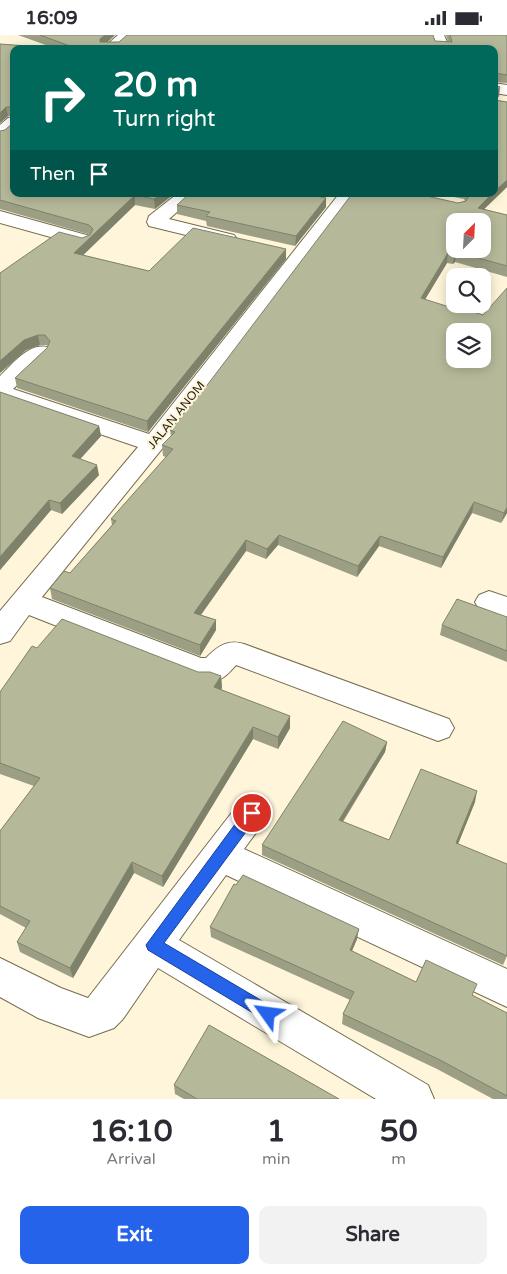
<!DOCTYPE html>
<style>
body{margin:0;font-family:"Varela Round",sans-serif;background:#f2f2f3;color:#2b2b33;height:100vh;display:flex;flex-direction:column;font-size:19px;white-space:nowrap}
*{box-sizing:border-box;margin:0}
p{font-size:16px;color:#7c7c81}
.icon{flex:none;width:28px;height:28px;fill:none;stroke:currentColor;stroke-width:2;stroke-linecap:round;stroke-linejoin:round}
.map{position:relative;height:1064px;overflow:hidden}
.details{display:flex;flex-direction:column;background:#fff;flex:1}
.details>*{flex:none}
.top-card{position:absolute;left:10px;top:10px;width:488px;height:152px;border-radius:10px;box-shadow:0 2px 12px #0003;background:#00695c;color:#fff;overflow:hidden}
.needle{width:32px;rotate:24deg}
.tools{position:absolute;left:446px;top:178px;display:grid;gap:10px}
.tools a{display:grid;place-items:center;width:45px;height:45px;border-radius:10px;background:#fff;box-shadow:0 2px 12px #0003;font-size:25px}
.pin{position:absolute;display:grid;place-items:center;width:42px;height:42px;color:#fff;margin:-21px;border:2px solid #fff;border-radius:50%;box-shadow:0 1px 5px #0007}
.me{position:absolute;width:55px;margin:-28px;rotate:301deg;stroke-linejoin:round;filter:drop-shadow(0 0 4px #0008)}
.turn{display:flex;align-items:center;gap:18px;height:105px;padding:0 20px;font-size:22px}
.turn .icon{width:65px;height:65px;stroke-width:2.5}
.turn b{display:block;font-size:35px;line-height:42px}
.then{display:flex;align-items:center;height:48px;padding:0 20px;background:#0003;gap:10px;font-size:19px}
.eta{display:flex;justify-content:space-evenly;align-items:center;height:85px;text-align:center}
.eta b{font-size:30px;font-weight:800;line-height:35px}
.button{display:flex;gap:10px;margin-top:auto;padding:10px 20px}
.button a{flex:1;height:58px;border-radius:10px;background:#2563eb;color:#fff;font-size:20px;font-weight:800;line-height:58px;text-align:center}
.button a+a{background:#f2f2f3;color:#2b2b33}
.status{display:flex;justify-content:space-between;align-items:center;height:35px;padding:0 25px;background:#fff;direction:ltr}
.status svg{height:14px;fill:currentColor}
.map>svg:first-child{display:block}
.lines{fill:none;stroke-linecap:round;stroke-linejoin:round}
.minor-casing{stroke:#766c4e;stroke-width:2}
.primary-casing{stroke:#766c4e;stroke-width:2}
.minor{fill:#fff;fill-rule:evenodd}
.primary{fill:#fff;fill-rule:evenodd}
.wall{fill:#9d9f84}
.shaded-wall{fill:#7f826b}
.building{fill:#b6b999;stroke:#7f826b;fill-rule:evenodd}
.route{fill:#2563eb;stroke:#184099}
.labels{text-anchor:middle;stroke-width:4.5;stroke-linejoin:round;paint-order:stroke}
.street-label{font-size:12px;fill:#231f12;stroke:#fef5da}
</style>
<div class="status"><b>16:09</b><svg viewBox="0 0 49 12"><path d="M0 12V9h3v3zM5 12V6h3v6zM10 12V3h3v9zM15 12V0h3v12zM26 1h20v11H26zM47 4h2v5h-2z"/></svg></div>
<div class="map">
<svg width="507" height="1064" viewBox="0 0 507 1064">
<rect width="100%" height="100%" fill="#fef5da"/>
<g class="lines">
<!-- minor casing -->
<g class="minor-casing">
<g id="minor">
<polygon points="430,0 444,0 450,14 436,14"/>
<polygon points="494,48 507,50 507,60 494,58"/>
<polygon points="177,159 191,159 193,163 169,184 234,200 237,204 234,208 227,210 149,191 147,187 149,181"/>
<path d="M339 159H357L204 362 42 562 201 623H206C218 611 228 604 244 609L449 684 454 693 449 702 438 706 236 630C223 645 219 647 199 647L29 580 10 606 0 609V576L138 412 0 365V341C13 329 28 308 47 312L50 317 47 322 13 354 149 399Z"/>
<polygon points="0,176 90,201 93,205 90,209 83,211 0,188"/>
<polygon points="489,556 507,562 507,584 479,574 475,567 479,560"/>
<polygon points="252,762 264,767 269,777 264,787 244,814 507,934 507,972 226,840 179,905 428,1050 434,1064 376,1064 158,933 123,984 114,993 89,1002 38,983 0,962 0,923 61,953 88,963 240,767"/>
</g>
</g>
<!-- primary casing -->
<g class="primary-casing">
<g id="primary">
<polygon points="118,0 134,0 118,14 102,14"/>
<polygon points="14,82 14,95 6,102 0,103 0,90 8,83"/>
</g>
</g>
<!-- minor -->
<use href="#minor" class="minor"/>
<!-- primary -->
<use href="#primary" class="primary"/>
</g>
<!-- wall -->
<g class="wall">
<polygon points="18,0 115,0 107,7 448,7 446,0 507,0 507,48 494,47 494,50 499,61 496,65 507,67 507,152 484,174 507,180 507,242 455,227 453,229 447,228 425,264 507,478 501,488 472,478 441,533 379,511 357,542 278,510 266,524 246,516 201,580 216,585 216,595 200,621 52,564 50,553 70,538 112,490 111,484 166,422 163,421 162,410 171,402 170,395 458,168 465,166 464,164 439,159 494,159 494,14 14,14 14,81 8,81 0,88 0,9 54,13"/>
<polygon points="0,96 174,159 155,174 135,170 83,220 149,236 286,214 286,224 148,397 17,353 15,343 47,313 48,311 47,310 40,310 26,315 0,338 0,238 90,200 91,200 0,174 0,175"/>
<polygon points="326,163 326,172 295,211 207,191 206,186 177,179 177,170"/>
<polygon points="0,357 99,391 101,401 80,424 99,440 62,479 51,475 0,535"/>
<polygon points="507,582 507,627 440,600 442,590"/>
<polygon points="37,613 221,641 222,653 221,654 290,693 278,714 253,704 163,852 134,838 73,943 20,917 17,907 26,893 0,879 0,796 34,751 0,739 0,657"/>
<polygon points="387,707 385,717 343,787 389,805 475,767 458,809 507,921 503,930 262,820 262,810"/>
<polygon points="210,892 357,904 352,916 416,947 472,960 507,978 507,1064 493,1064 437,1034 342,989 343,979 350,965 211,902"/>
<polygon points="174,1050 339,1064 184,1064 175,1059"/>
</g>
<!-- shaded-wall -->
<g class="shaded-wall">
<polygon points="105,0 115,0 101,13 100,4"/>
<polygon points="500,52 499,61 494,68 494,61"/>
<polygon points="6,72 8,81 0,88 0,78"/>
<polygon points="507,145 507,152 476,182 478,173 492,159 494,159 494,157"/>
<polygon points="162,159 174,159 155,174 154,164"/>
<polygon points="135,160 135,170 75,228 74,218"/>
<polygon points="326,163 326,172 295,211 296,201"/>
<polygon points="286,214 286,224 148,397 147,386"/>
<polygon points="457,217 455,227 453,229 454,220"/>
<polygon points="448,218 447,228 420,273 421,263"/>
<polygon points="38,300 40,310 26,315 0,338 0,326 24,305"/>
<polygon points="99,391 101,401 74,431 72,421"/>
<polygon points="97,430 99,440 62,479 60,468"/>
<polygon points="49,465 51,475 0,535 0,522"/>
<polygon points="474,467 472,478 441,533 443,522"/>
<polygon points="507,472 507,478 501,488 504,478"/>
<polygon points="279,500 278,510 266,524 267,514"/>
<polygon points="380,501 379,511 357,542 358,531"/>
<polygon points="246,505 246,516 195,588 194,578"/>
<polygon points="216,585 216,595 200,621 200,610"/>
<polygon points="221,641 222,653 215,663 214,652"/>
<polygon points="290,681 290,693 278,714 278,702"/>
<polygon points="253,692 253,704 163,852 162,841"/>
<polygon points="387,707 385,717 337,795 339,785"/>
<polygon points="477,756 475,767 454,819 456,808"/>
<polygon points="132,827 134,838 73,943 70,933"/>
<polygon points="359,894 357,904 348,925 350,915"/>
</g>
<!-- building -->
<g class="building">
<polygon points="40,0 105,0 100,4 100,7 119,7 127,0 433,0 435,6 452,7 450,0 507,0 507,40 494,38 494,50 500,52 494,61 494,14 78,14"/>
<polygon points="0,9 68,14 14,14 14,72 6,72 0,78"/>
<polygon points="494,65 507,67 507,145 494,157"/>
<polygon points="14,87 14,159 162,159 154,164 135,160 74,218 149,236 193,193 286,214 147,386 15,343 47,313 50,306 45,300 38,300 24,305 0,326 0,238 59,197 82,203 90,200 93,194 89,190 0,165 0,96 5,95"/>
<polygon points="189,159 309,159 326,163 296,201 206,181 210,177 177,170"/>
<path d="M352 159H418L458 168 466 166 469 161 468 159H492L478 173 507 180V231L457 217 454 220 448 218 421 263 465 277 467 275 483 280 507 253V472L504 478 474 467 443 522 380 501 358 531 279 500 267 514 246 505 194 578 216 585 200 610 50 553 64 536 70 538 116 486 111 484 173 414 162 410 175 397 170 395 205 353ZM455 186H482V214H455ZM455 296H482V324H455Z"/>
<polygon points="0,357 99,391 72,421 97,430 60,468 49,465 0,522"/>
<polygon points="457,564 507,582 507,616 442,590"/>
<polygon points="62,584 198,637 210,637 221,641 214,652 290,681 278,702 253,692 162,841 132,827 70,933 17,907 30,886 0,871 0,796 40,743 0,728 0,657 32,611 37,613"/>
<polygon points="343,686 387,707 339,785 389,805 421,734 477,756 456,808 507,829 507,921 262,810"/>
<polygon points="243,840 359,894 350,915 416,947 426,925 477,949 472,960 507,978 507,1061 440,1025 343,979 354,957 210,892 234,849 236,850"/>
<polygon points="209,990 339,1064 197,1064 174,1050"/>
</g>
<!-- route -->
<polygon class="route" points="252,771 257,773 259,778 257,782 164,908 274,973 276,979 274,984 268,987 148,915 146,910 247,773"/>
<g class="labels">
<!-- street labels -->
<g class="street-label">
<text transform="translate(176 380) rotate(-51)" y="4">JALAN ANOM</text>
</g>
</g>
</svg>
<div class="tools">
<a><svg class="needle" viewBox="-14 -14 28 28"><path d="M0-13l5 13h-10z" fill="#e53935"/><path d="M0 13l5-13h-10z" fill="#7c7c81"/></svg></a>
<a><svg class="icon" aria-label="search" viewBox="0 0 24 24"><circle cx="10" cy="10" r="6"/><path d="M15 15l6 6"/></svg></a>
<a><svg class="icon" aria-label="layers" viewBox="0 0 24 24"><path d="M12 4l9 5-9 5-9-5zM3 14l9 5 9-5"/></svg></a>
</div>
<div class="pin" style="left:252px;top:778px;background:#d93025"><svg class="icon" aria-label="arrive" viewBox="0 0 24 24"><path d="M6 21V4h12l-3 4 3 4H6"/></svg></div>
<svg class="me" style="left:268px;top:979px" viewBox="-20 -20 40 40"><path d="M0-17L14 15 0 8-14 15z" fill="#2563eb" stroke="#fff" stroke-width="4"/></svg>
<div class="top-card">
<div class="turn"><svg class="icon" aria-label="right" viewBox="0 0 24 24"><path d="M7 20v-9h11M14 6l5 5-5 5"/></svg><div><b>20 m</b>Turn right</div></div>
<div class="then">Then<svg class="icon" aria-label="arrive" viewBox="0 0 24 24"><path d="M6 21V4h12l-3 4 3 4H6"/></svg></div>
</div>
</div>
<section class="details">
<div class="eta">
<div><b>16:10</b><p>Arrival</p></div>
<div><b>1</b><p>min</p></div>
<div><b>50</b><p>m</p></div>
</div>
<div class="button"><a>Exit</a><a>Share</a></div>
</section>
